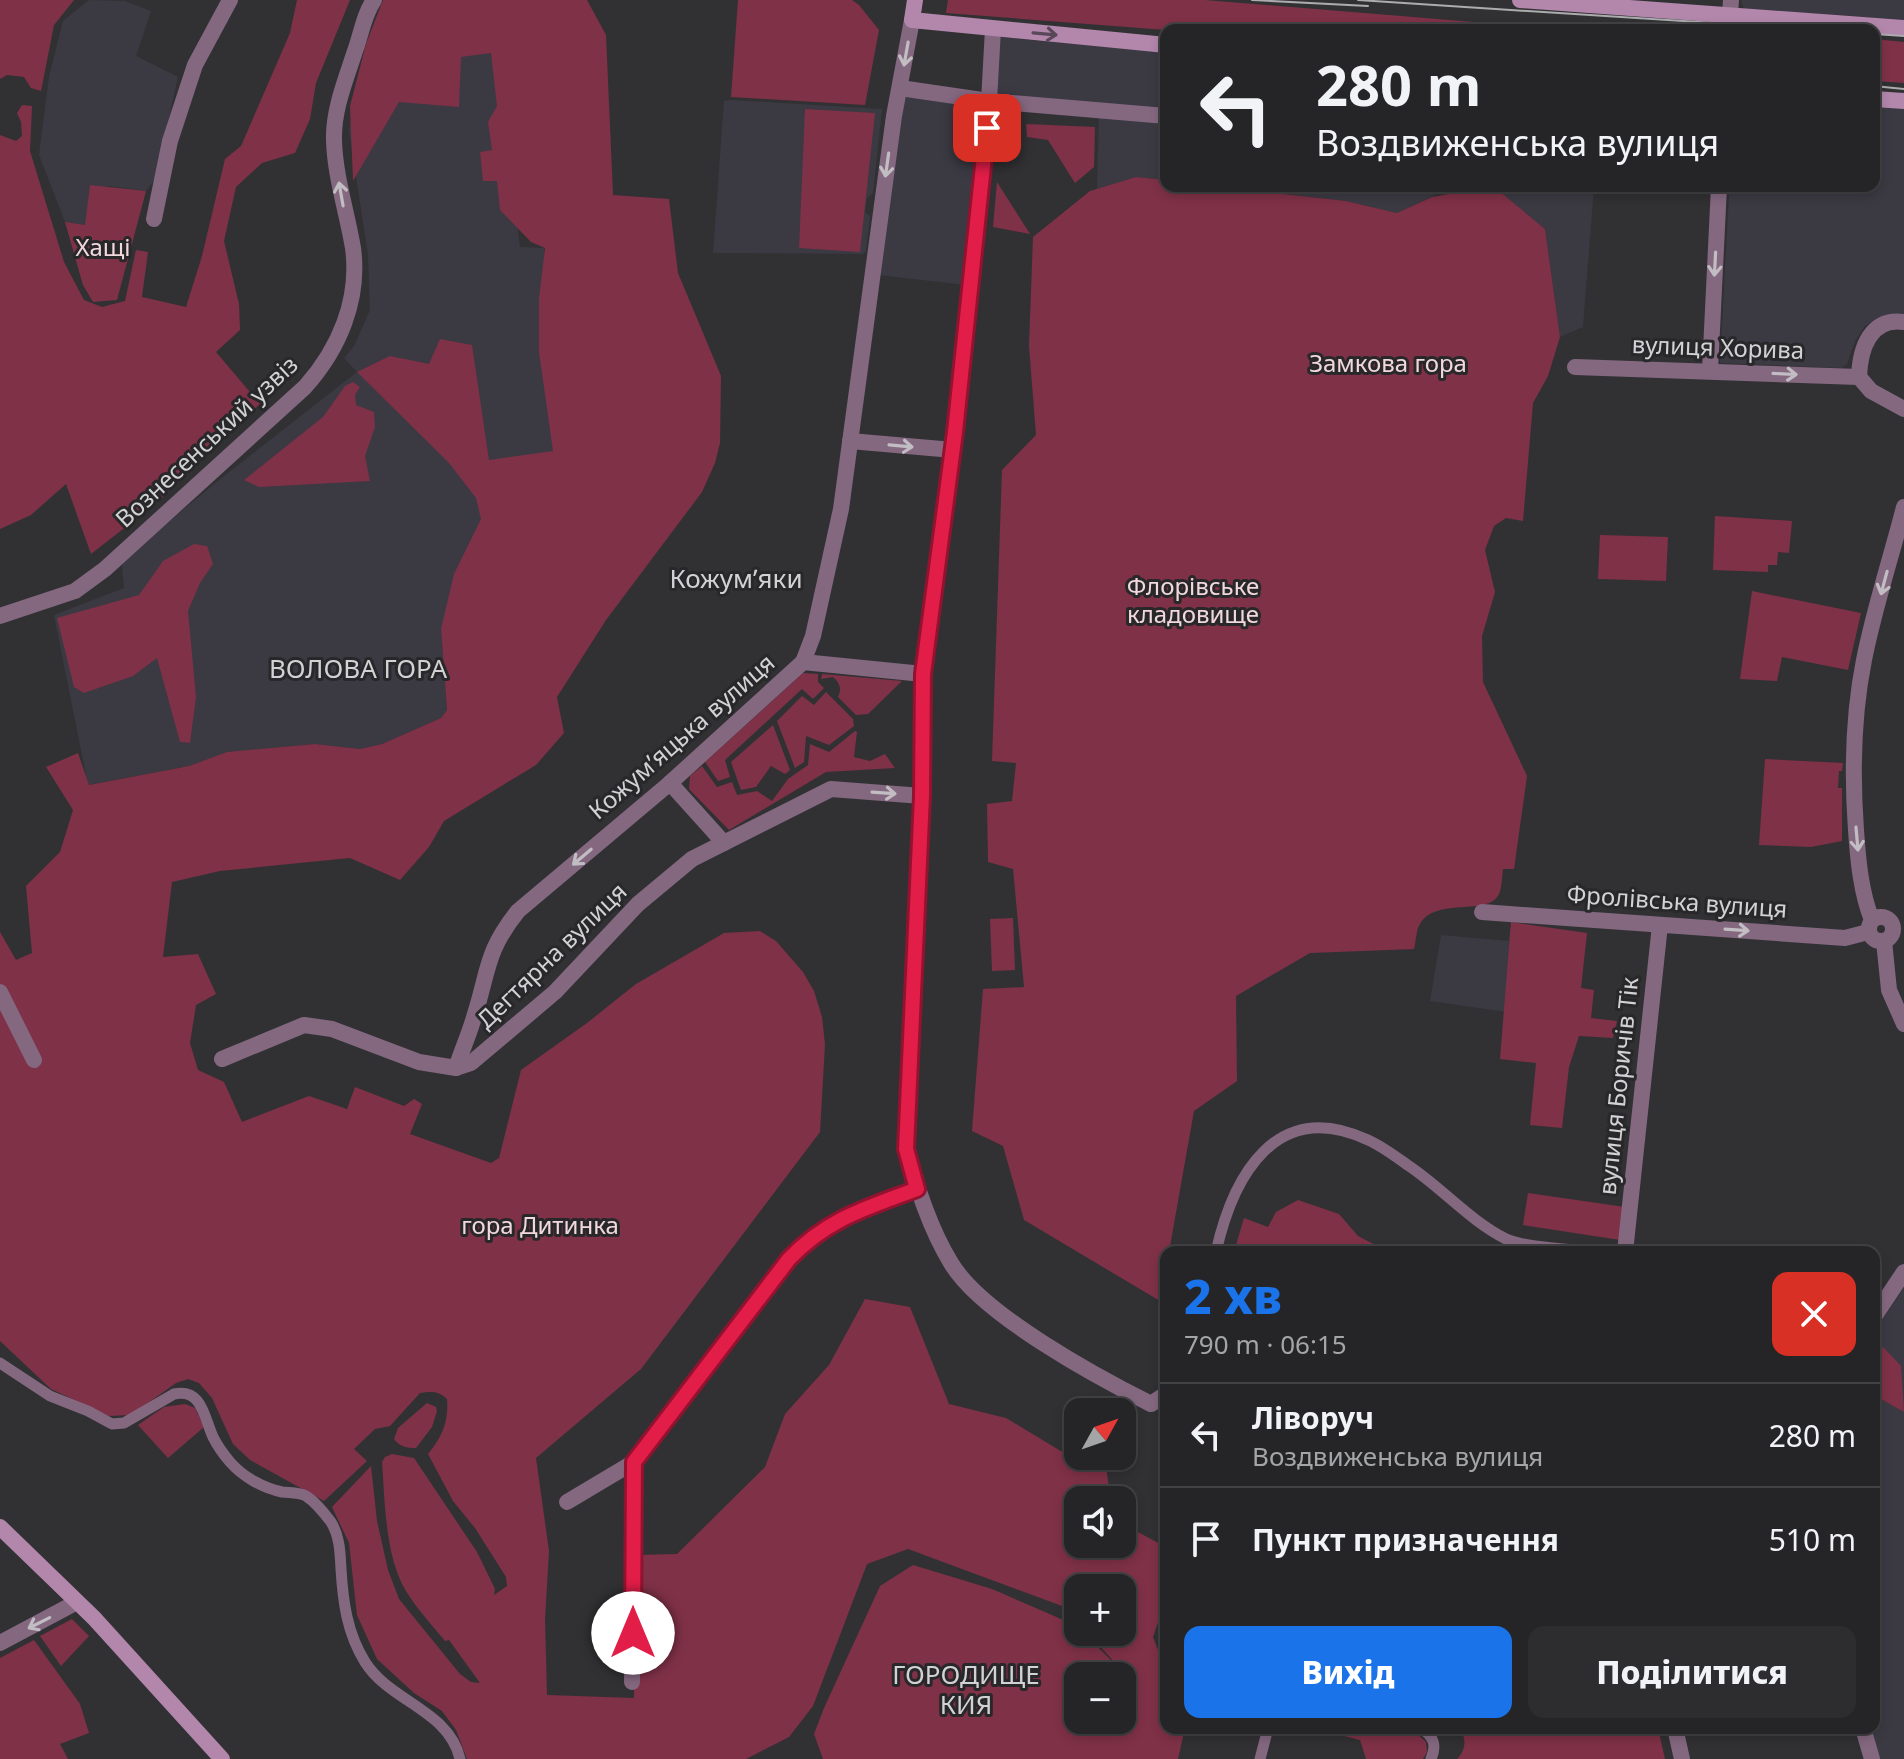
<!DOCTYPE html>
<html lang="uk">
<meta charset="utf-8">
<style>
body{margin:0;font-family:"Noto Sans",sans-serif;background:#2d2d2f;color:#f1f3f6;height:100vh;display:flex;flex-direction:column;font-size:30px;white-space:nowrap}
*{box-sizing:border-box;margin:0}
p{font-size:26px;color:#a3a5a7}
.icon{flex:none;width:44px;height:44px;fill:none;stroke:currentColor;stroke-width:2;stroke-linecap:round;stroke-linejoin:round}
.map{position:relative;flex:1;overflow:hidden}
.side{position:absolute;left:1160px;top:1246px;width:720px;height:488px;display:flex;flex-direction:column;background:#252527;border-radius:16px;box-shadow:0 4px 12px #0003,0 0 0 2px #424244}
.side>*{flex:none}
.guide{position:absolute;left:1160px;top:24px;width:720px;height:168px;border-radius:16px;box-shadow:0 4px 12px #0003,0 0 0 2px #424244;background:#252527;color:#f1f3f6;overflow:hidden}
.needle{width:52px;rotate:50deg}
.fabs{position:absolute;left:1064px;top:1398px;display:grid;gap:16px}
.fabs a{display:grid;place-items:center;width:72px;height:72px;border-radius:16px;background:#252527;box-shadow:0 4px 12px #0003,0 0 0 2px #424244;font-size:40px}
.pin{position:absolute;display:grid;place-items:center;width:68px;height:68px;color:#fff;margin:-34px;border-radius:16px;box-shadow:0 4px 12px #0006}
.me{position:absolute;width:88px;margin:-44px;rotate:0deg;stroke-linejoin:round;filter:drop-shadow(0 0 6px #0008)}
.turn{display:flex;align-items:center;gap:28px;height:168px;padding:0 24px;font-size:36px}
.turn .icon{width:104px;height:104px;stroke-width:2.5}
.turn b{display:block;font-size:56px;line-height:68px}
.round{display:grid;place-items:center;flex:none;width:84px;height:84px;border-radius:16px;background:#2d2d2f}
.headline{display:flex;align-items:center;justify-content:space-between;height:136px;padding:0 24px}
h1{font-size:48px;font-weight:800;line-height:60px;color:#1a73e8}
.button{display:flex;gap:16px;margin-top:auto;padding:16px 24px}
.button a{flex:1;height:92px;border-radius:16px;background:#1a73e8;color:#fff;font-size:32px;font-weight:800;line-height:92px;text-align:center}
.button a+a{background:#2d2d2f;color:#f1f3f6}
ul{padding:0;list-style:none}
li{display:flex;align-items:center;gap:24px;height:104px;padding:0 24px;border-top:2px solid #424244}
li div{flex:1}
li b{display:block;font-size:30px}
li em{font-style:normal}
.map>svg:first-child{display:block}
.built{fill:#3b3942}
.green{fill:#7f3147}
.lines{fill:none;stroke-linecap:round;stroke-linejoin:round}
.pedestrian{stroke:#846880;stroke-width:11}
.minor{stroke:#846880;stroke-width:16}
.tertiary{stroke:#846880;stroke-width:16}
.secondary{stroke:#b386ac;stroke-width:16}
.tram{stroke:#acacaf;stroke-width:2}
.oneway{stroke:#594858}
.oneway2{stroke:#c2bcc3}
.route-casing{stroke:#92132f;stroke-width:20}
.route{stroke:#e11d48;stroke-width:14}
.labels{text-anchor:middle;stroke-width:6;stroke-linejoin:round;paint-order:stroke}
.park-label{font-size:24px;fill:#f1d8dc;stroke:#28272a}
.street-label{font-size:24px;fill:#d2d1d4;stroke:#28272a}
.neighbourhood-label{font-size:26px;fill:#d2d1d4;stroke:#28272a}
</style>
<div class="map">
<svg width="1904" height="1759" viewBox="0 0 1904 1759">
<rect width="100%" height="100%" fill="#313134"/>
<!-- built -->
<g class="built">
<polygon points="89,0 125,1 151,11 136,56 178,77 155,179 146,191 108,186 86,226 65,222 39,155 49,77 63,21"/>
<polygon points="1741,0 1904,0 1904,20 1744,9"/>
<polygon points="491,20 520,247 544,248 548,345 578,488 441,629 447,710 441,718 382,744 360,749 315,744 228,752 189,766 88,785 54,615 124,588 122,566 125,558 219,480 357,372 344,358 354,346 370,310 368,255 349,131 352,105"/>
<polygon points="996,37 1166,51 1166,180 1136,177 1097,189 1099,108 992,98"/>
<polygon points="907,97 979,105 983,111 966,285 878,275 901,101"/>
<polygon points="731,100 882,109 873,193 867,198 865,212 870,216 866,251 863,254 713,253 724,101"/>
<polygon points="1874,107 1904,109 1904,317 1879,317 1865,326 1855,341 1847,364 1842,368 1720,363 1729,195 1704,193 1705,186 1874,186"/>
<polygon points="1216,186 1454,186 1397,213 1346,201"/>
<polygon points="1490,186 1594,186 1583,327 1560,337 1545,229"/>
<polygon points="1510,928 1587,933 1507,1012 1430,1001 1441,935 1509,941"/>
<polygon points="1904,1288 1904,1759 1879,1759 1869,1728 1874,1728 1874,1332"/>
</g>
<!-- green -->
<g class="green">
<polygon points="0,0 74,0 54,25 41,91 31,88 24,77 7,75 0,79"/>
<polygon points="297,0 350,0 316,83 310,119 295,153 262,163 236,187 224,241 239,304 240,330 216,352 260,404 217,441 159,501 91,554 66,484 31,515 0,529 0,135 16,141 22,136 21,122 17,113 22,105 32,106 30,151 64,262 84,300 102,307 125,301 136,250 148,252 142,297 186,307 202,256 225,159 241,146 290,33"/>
<path d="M383 0H587L606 35 613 195 669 199 678 273 721 376 720 443 715 463 702 492 606 620 557 697 564 733 536 765 444 821 429 847 400 880 350 858 220 871 172 882 163 957 198 954 216 994 196 1005 190 1043 198 1070 224 1082 242 1122 309 1096 347 1109 355 1087 404 1106 414 1099 422 1104 410 1134 491 1163 499 1158 521 1070 587 1023 636 984 724 933 760 931 776 941 803 972 814 991 822 1017 825 1044 820 1132 641 1369 536 1458 549 1551 545 1619 547 1695 634 1698 636 1555 677 1554 765 1467 785 1414 829 1365 865 1299 910 1307 949 1404 1006 1418 1074 1459C1084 1454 1096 1454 1105 1461L1111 1500H1078V1544H1122V1517L1134 1530 1166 1547V1599L1153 1637 1166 1671V1728H1185L1178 1759H823L814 1734 824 1708 880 1586 913 1565 992 1589 1075 1625 1078 1632H1082L1110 1659 1119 1676H1078V1720H1122C1122 1710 1127 1698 1126 1688 1122 1665 1102 1649 1086 1632H1122V1588H1078V1623L1062 1606 908 1549 867 1564 813 1706 789 1737 746 1759H467L456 1730 442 1711 414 1693 377 1659 357 1615 349 1543 332 1507 371 1466 377 1521 388 1570 399 1599 460 1674 471 1682 480 1683 449 1640 445 1641C432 1625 417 1609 406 1591 385 1557 385 1501 382 1462L385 1457 392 1454 414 1458 477 1552 495 1589 494 1595 507 1586 506 1577 475 1528 453 1501 428 1454C442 1437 449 1421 447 1399 439 1391 431 1391 420 1393L390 1426 375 1429 354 1449 367 1461 324 1501 250 1460 233 1444 212 1398 199 1383 188 1379 176 1383 131 1415 109 1416 51 1389 0 1341V932L16 960 32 953 26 886 60 852 73 810 46 767 78 753 89 785 189 766 227 752 315 744 360 749 382 744 441 718 447 710 441 629 454 574 481 519 476 498 449 463 357 372 390 356 429 364 440 339 472 345 489 460 553 451 539 352V299L545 248 531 242 500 210 497 181H483L480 152 492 150 488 122 497 106 491 53 461 57 459 107 399 102 353 181 350 106 366 44Z"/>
<polygon points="738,0 852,0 859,5 879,30 865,105 731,97"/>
<polygon points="948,0 1205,0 1474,22 1473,30 1166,30 946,13"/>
<polygon points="1874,39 1904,42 1904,83 1874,81"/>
<polygon points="805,109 875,113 860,252 799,248"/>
<polygon points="1026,124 1095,127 1094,167 1075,183 1048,140 1027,137"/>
<path d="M1136 177 1166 180V186H1211L1346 201 1397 213 1432 197 1493 186 1545 229 1560 337 1548 376 1533 403 1523 521 1506 518 1494 526 1485 550 1495 592 1482 636 1483 682 1527 776 1514 869H1503C1502 876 1502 887 1499 894 1488 917 1437 896 1420 924 1416 930 1416 941 1414 949L1310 953 1236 996 1237 1081 1194 1111 1169 1252H1166L1160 1301 1024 1220 1003 1146 972 1131 983 989 1024 987 1013 869 988 862 987 804 1012 801 1016 763 992 761 1002 470 1036 435 1029 346 1033 237 1090 191Z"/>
<polygon points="997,182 1030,234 993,227"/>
<polygon points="90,185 146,191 117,300 93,302 83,285 65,222 85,225"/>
<polygon points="353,382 360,387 355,395 356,405 374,412 375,427 365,456 370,481 259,487 244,480 323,417 345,386"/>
<polygon points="1715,516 1792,521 1789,553 1778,552 1777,565 1768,565 1768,572 1713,570"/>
<polygon points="1600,535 1668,537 1666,581 1598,579"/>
<polygon points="194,544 207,546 213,564 200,583 188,611 196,697 190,743 180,742 157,658 133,676 84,693 74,687 57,618 139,595 163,561"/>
<polygon points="1752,591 1861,613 1848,670 1782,657 1777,681 1740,679"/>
<polygon points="803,673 818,674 818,682 824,688 813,699 802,689 725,760 730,777 718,781 705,762"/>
<path d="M822 674 902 681 868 714 856 715 838 697C842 689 840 683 833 677L821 679Z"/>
<polygon points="826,692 853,719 854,726 829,745 806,736 804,762 795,768 777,721 802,696 814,705"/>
<polygon points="773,725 790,770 785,774 771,766 756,787 741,790 731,762"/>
<polygon points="855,731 857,732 854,757 870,761 885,754 895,768 826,772 729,830 689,789 690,776 702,766 717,787 732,782 737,795 757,791 772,801 788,779 808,765 810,744 829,752"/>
<polygon points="1765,759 1843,763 1842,771 1839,771 1838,788 1842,788 1842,841 1811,847 1759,845"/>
<polygon points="1013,918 1015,970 992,971 990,919"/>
<polygon points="1511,922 1587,933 1581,988 1594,990 1591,1018 1617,1021 1613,1038 1579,1036 1569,1067 1562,1128 1530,1125 1536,1063 1500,1059"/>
<polygon points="1528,1193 1625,1207 1620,1240 1523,1225"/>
<polygon points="1298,1200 1339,1214 1358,1236 1389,1252 1234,1252 1244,1218 1268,1227 1276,1212"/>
<polygon points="1883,1347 1901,1366 1904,1412 1874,1395 1874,1362"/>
<path d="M427 1403 436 1407 437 1411 432 1427 416 1448C406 1448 400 1447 394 1439L398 1428Z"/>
<polygon points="185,1404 195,1408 204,1427 168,1458 138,1425 164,1407"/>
<polygon points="72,1619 89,1636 61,1666 40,1636"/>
<polygon points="34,1640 80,1704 89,1733 60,1744 68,1759 0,1759 0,1658"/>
<polygon points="1313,1728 1411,1728 1426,1742 1427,1752 1423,1759 1366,1759 1360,1740"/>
<path d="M1459 1728H1658L1665 1759H1457C1466 1750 1467 1738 1459 1728Z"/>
</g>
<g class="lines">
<!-- pedestrian -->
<g class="pedestrian">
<path d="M1216 1252C1233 1176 1276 1097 1368 1140 1382 1146 1396 1157 1409 1166 1442 1188 1470 1221 1506 1239 1525 1248 1574 1249 1596 1252"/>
<path d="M0 1363 50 1396 88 1411 112 1424 124 1423 174 1394C202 1388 204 1417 213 1437 217 1445 224 1455 230 1462 243 1477 263 1488 282 1492 289 1493 299 1492 306 1496 314 1501 325 1514 331 1522 340 1537 340 1552 341 1569 343 1602 347 1633 365 1662 390 1702 449 1710 460 1759"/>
<path d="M1421 1728C1434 1737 1437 1745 1431 1759"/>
<polyline points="1260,1759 1268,1728"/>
</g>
<!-- minor -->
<g class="minor">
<path d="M993 29 989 101 970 302 923 674 922 796 906 1149C917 1187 930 1229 951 1263 981 1314 1097 1377 1151 1404L1166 1394"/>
<polyline points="1729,30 1731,0"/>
<polyline points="900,88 989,101 1166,116"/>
<polyline points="154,219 170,141 195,65 230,0"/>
<path d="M1904 322C1870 317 1860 349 1859 377L1871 391 1904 409"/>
<polyline points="1575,367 1859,377"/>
<polyline points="1710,371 1719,186"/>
<polyline points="850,441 953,450"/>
<path d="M0 616 75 591 105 569 305 387C339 349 360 300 353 248 347 212 335 177 334 140 333 110 346 79 355 51 361 35 364 14 374 0"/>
<polyline points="803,662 923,674"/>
<polyline points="670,783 724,843"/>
<polyline points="1482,912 1845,938 1868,932"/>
<circle cx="1881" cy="929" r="12"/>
<path d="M1872 920C1861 893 1858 860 1856 830 1852 775 1853 715 1864 660 1874 609 1891 558 1904 507"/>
<polyline points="1884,941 1889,990 1904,1024"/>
<polyline points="0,992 34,1060"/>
<polyline points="222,1059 304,1025 332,1029 419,1062 456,1068 471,1063 555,992 638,904 692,859 831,789 922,796"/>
<path d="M456 1068C462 1050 470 1032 475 1014 489 969 486 951 518 911L670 783 803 662 813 636 841 509 894 116 912 20"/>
<polyline points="1625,1252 1660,925"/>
<polyline points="567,1502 634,1462"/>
<polyline points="0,1643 77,1602"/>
<path d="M632 1682 634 1462 789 1259C829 1218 866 1209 917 1189"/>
<polyline points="1675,1728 1682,1759"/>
</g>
<!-- tertiary -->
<g class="tertiary">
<polyline points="1874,1317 1904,1272"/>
<polyline points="1863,1728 1872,1759"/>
</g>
<!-- secondary -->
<g class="secondary">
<polyline points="915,0 912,20 1166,45"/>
<polyline points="1520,0 1904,28"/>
<polyline points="1874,99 1904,101"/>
<polyline points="0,1527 95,1619 222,1759"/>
</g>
<!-- tram -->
<g class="tram">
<polyline points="1252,0 1368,6"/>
<polyline points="1358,0 1821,30"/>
<polyline points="1874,34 1904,36"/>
<polyline points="1874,86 1904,89"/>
</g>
</g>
<!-- one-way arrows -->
<defs><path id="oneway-shaft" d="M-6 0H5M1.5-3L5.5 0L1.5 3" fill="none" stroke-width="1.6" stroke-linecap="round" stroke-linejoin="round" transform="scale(2)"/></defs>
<use class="oneway" href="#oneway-shaft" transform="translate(1045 34) rotate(5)"/>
<g class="oneway2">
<use href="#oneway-shaft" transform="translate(906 54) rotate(100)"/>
<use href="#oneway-shaft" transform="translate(887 165) rotate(98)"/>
<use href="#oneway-shaft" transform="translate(341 194) rotate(-100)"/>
<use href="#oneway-shaft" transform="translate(1715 264) rotate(93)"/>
<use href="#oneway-shaft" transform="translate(1785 374) rotate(3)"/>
<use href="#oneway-shaft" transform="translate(901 446) rotate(5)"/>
<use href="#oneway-shaft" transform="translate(1884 583) rotate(105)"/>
<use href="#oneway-shaft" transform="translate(884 793) rotate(4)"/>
<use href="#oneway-shaft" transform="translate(1857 839) rotate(85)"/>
<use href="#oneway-shaft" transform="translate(582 857) rotate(140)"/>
<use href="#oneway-shaft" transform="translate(1737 930) rotate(4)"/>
<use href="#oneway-shaft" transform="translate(39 1623) rotate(153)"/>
</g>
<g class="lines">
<!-- route casing -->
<g class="route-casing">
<path id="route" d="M633 1633 634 1462 789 1259C828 1218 867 1208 917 1189L906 1149 922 796 923 674 955 432 987 128"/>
</g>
<!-- route -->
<use href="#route" class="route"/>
</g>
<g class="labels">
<!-- park labels -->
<g class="park-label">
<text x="103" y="256">Хащі</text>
<text x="1388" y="372">Замкова гора</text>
<text x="1193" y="595">Флорівське<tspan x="1193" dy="28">кладовище</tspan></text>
<text x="540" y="1234">гора Дитинка</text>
</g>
<!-- street labels -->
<g class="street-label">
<text transform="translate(1718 348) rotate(2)" y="8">вулиця Хорива</text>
<text transform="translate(207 442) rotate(-43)" y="8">Вознесенський узвіз</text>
<text transform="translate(682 737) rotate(-41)" y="8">Кожумʼяцька вулиця</text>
<text transform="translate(1677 902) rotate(4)" y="8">Фролівська вулиця</text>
<text transform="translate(552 956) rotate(-44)" y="8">Дегтярна вулиця</text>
<text transform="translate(1619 1086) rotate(-84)" y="8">вулиця Боричів Тік</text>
</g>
<!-- neighbourhood labels -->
<g class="neighbourhood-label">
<text x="736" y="588">Кожумʼяки</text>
<text x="358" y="678">ВОЛОВА ГОРА</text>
<text x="966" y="1684">ГОРОДИЩЕ<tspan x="966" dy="30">КИЯ</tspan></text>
</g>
</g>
</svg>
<div class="fabs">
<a><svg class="needle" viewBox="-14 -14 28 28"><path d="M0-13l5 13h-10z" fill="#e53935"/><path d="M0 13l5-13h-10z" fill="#a3a5a7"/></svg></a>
<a><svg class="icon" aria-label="sound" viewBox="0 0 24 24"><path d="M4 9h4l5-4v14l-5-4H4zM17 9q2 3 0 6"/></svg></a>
<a>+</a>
<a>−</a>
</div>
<div class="pin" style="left:987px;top:128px;background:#d93025"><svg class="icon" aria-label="arrive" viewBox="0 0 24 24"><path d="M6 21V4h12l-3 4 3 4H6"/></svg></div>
<svg class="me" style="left:633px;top:1633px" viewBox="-20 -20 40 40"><circle r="19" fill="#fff"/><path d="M0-13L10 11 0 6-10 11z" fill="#e11d48"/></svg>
<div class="guide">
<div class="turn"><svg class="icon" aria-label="left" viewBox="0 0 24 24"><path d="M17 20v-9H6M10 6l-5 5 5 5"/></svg><div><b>280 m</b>Воздвиженська вулиця</div></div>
</div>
<section class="side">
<div class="headline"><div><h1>2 хв</h1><p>790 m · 06:15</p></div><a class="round" style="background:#d93025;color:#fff"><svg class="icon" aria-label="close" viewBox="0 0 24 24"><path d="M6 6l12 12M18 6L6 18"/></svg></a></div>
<ul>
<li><svg class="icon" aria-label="left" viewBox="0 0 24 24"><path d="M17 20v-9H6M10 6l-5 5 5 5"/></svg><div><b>Ліворуч</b><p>Воздвиженська вулиця</p></div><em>280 m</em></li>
<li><svg class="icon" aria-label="arrive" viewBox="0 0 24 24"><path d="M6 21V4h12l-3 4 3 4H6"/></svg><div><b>Пункт призначення</b></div><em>510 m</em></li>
</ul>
<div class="button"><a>Вихід</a><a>Поділитися</a></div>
</section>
</div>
